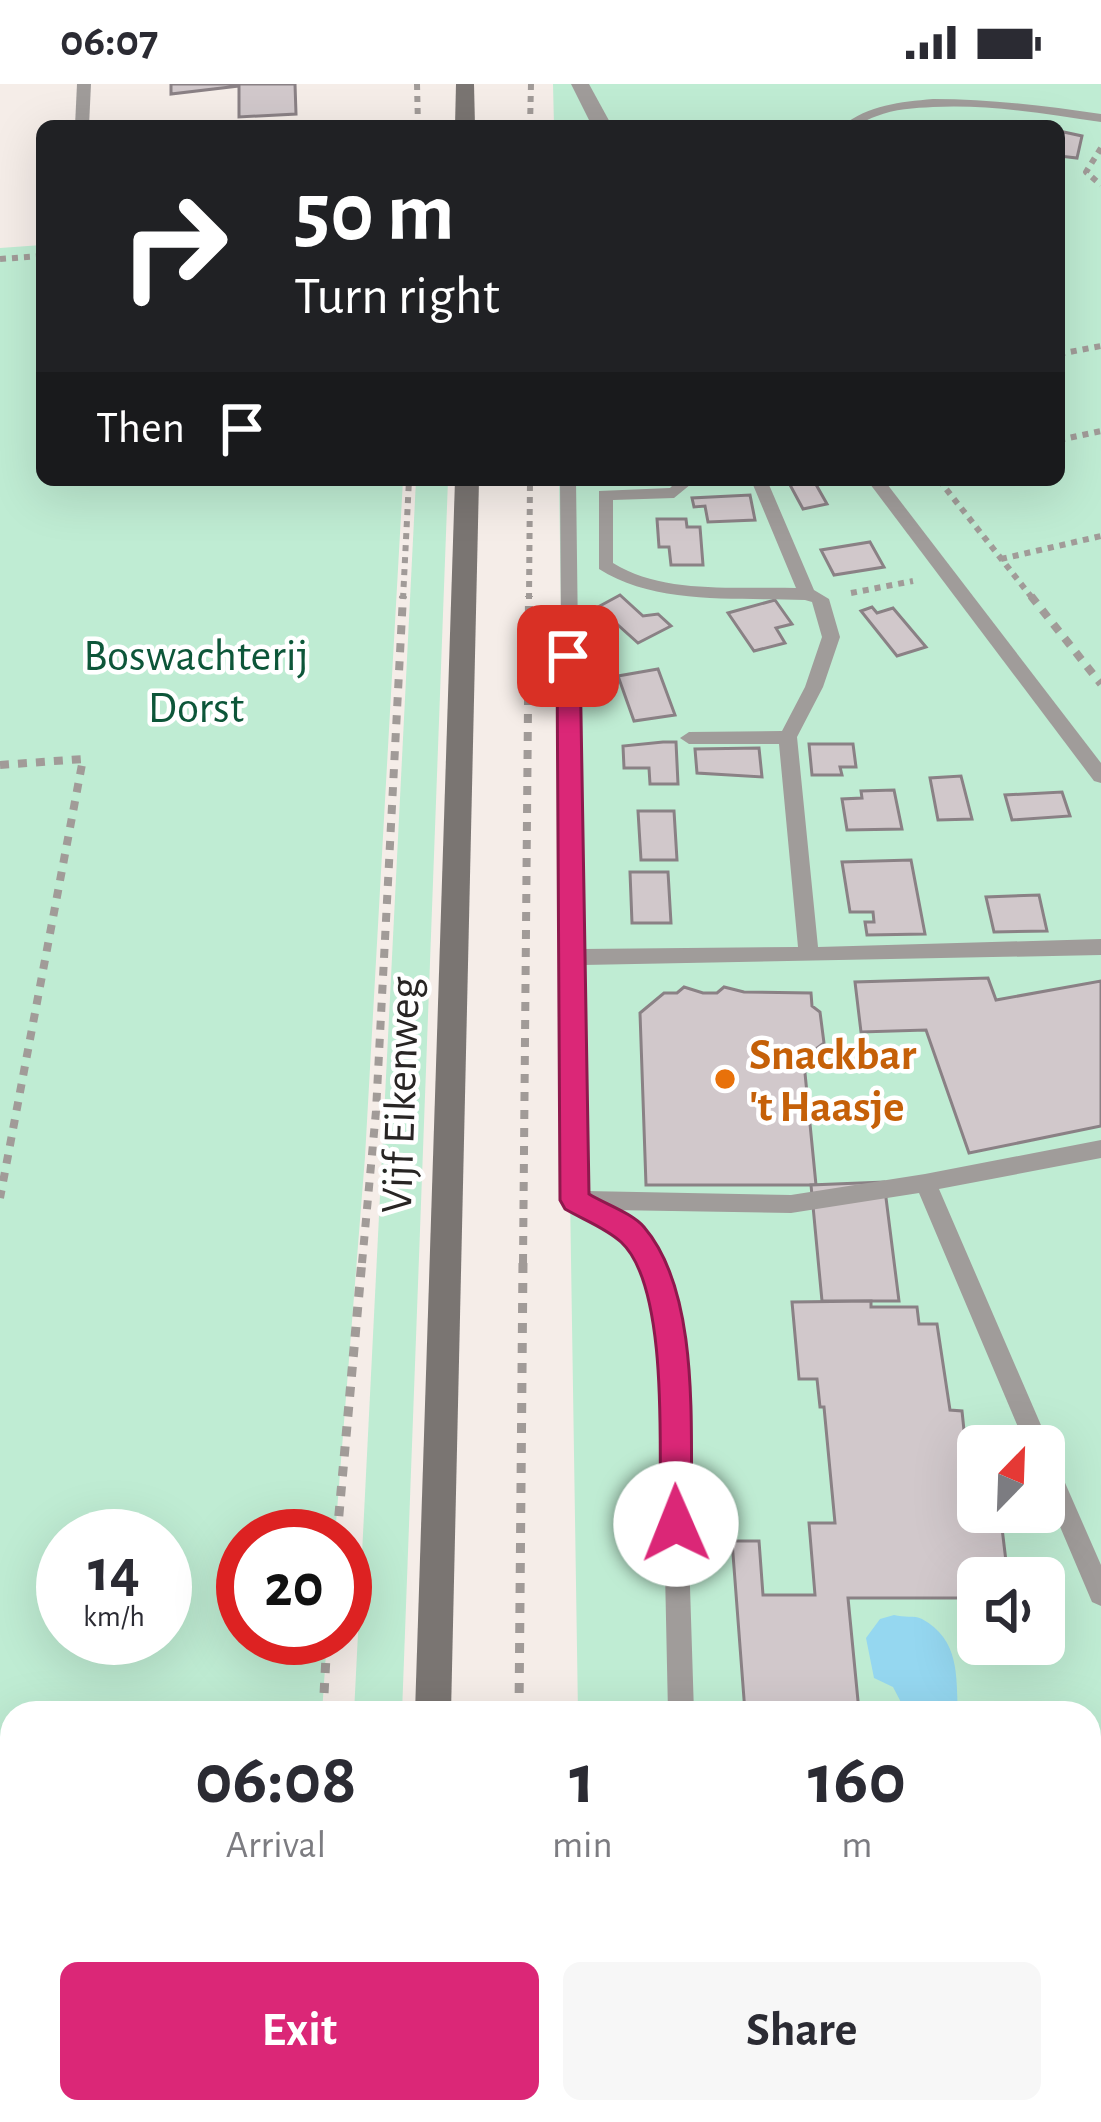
<!DOCTYPE html>
<style>
body{margin:0;font-family:"Alegreya Sans",sans-serif;background:#f7f7f7;color:#2b2b33;height:100vh;display:flex;flex-direction:column;font-size:45px;white-space:nowrap}
*{box-sizing:border-box;margin:0}
p{font-size:39px;color:#7c7c81}
.icon{flex:none;width:66px;height:66px;fill:none;stroke:currentColor;stroke-width:2;stroke-linecap:round;stroke-linejoin:round}
.map{position:relative;flex:1;overflow:hidden}
.panel{position:absolute;left:0px;top:1617px;width:1101px;height:423px;display:flex;flex-direction:column;background:#fff;border-radius:36px 36px 0 0;box-shadow:0 12px 48px #0002}
.panel>*{flex:none}
.hud{position:absolute;left:36px;top:36px;width:1029px;height:366px;border-radius:18px;box-shadow:0 12px 48px #0002;background:#202124;color:#fff;overflow:hidden}
.needle{width:78px;rotate:23deg}
.buttons{position:absolute;left:957px;top:1341px;display:grid;gap:24px}
.buttons a{display:grid;place-items:center;width:108px;height:108px;border-radius:18px;background:#fff;box-shadow:0 12px 48px #0002;font-size:60px}
.speed{position:absolute;left:36px;top:1425px;display:flex;gap:24px;font-size:60px;font-weight:700;text-align:center}
.speed>*{display:grid;place-content:center;width:156px;height:156px;border-radius:50%;background:#fff;box-shadow:0 12px 48px #0002;line-height:1}
.speed small{font-size:30px;font-weight:400}
.speed .limit{border:18px solid #d22;background:#fff;color:#111}
.pin{position:absolute;display:grid;place-items:center;width:102px;height:102px;color:#fff;margin:-51px;border-radius:24px;box-shadow:0 6px 18px #0006}
.me{position:absolute;width:132px;margin:-66px;rotate:359deg;stroke-linejoin:round;filter:drop-shadow(0 0 9px #0008)}
.turn{display:flex;align-items:center;gap:42px;height:252px;padding:0 60px;font-size:54px}
.turn .icon{width:156px;height:156px;stroke-width:2.5}
.turn b{display:block;font-size:84px;line-height:102px}
.then{display:flex;align-items:center;height:114px;padding:0 60px;background:#0003;gap:24px;font-size:45px}
.eta{display:flex;justify-content:space-evenly;align-items:center;height:204px;text-align:center}
.eta b{font-size:72px;font-weight:700;line-height:84px}
.button{display:flex;gap:24px;margin-top:auto;padding:24px 60px}
.button a{flex:1;height:138px;border-radius:18px;background:#db2777;color:#fff;font-size:48px;font-weight:700;line-height:138px;text-align:center}
.button a+a{background:#f7f7f7;color:#2b2b33}
.status{display:flex;justify-content:space-between;align-items:center;height:84px;padding:0 60px;background:#fff;direction:ltr}
.status svg{height:33px;fill:currentColor}
.map>svg:first-child{display:block}
.green{fill:#bfecd3;fill-rule:evenodd}
.water{fill:#95d7f0}
.building{fill:#d1c8cb;stroke:#8a8185;stroke-width:3}
.lines{fill:none;stroke-linecap:round;stroke-linejoin:round}
.path-far2{stroke:#a19b98;stroke-width:6;stroke-dasharray:6 6;stroke-linecap:butt}
.path-far1{stroke:#a19b98;stroke-width:8;stroke-dasharray:9 9;stroke-linecap:butt}
.path{stroke:#a19b98;stroke-width:9;stroke-dasharray:10 10;stroke-linecap:butt}
.lane{fill:#a09c9a;fill-rule:evenodd}
.street{fill:#a09c9a;fill-rule:evenodd}
.secondary{fill:#7a7572;fill-rule:evenodd}
.route{fill:#db2777;stroke:#8e194d;stroke-width:3}
.food-dot{fill:#e8710a;stroke:#fff;stroke-width:4.5}
.labels{text-anchor:middle;stroke-width:9;stroke-linejoin:round;paint-order:stroke}
.park-label{font-size:45px;fill:#0d5639;stroke:#fff}
.food-label{font-size:45px;font-weight:bold;fill:#c56008;stroke:#fff;text-anchor:start}
.street-label{font-size:45px;fill:#282524;stroke:#fff}
</style>
<div class="status"><b>06:07</b><svg viewBox="0 0 49 12"><path d="M0 12V9h3v3zM5 12V6h3v6zM10 12V3h3v9zM15 12V0h3v12zM26 1h20v11H26zM47 4h2v5h-2z"/></svg></div>
<div class="map">
<svg width="1101" height="2038" viewBox="0 0 1101 2038">
<rect width="100%" height="100%" fill="#f5ede8"/>
<!-- green -->
<g class="green">
<path d="M553 0H1101V2038H585L584 2028H1089V1629H578L559 396H1059V42H554ZM978 1362H1044V1428H978ZM978 1494H1044V1560H978Z"/>
<path d="M42 161V396H403L365 1073 335 1452H243V1554H327L322 1629H12V2028H291L290 2038H0V164ZM63 1452H165V1554H63Z"/>
<polygon points="416,396 448,396 402,1629 354,1629"/>
</g>
<!-- water -->
<path class="water" d="M894 1531C904 1534 914 1531 922 1535 960 1556 956 1591 958 1629H901L904 1624 893 1603 874 1594 866 1554 880 1535Z"/>
<!-- building -->
<g class="building">
<polygon points="171,0 295,0 296,30 239,33 239,2 171,10"/>
<polygon points="1059,47 1082,52 1077,74 1059,72"/>
<polygon points="814,397 827,420 803,425 790,401"/>
<polygon points="750,411 755,436 708,438 705,422 694,423 692,414"/>
<polygon points="657,435 686,435 687,443 700,443 703,481 671,481 669,463 659,463"/>
<polygon points="870,458 884,483 834,491 821,466"/>
<polygon points="620,511 643,532 658,530 671,542 638,559 598,523"/>
<polygon points="775,516 792,540 776,544 785,559 754,567 728,529"/>
<polygon points="872,523 877,529 893,524 926,563 897,572 861,527"/>
<polygon points="658,585 675,631 634,637 618,592"/>
<polygon points="663,658 676,658 678,700 650,700 649,684 624,684 623,662"/>
<polygon points="809,660 853,660 856,683 840,683 842,691 812,691"/>
<polygon points="759,664 762,693 697,689 695,665"/>
<polygon points="961,692 972,735 938,736 930,694"/>
<polygon points="894,706 902,745 847,746 842,715 862,714 861,707"/>
<polygon points="1062,708 1070,732 1012,736 1005,711"/>
<polygon points="638,727 674,727 677,776 641,776"/>
<polygon points="911,776 925,850 867,851 865,838 874,838 873,828 850,828 842,778"/>
<polygon points="630,788 668,788 671,839 632,839"/>
<polygon points="1039,811 1047,847 994,848 986,813"/>
<polygon points="988,894 996,916 1101,897 1101,1042 969,1069 926,946 861,948 855,898"/>
<polygon points="684,903 703,909 717,909 724,903 744,908 811,909 812,922 820,928 824,959 816,965 818,979 804,979 816,1101 646,1101 640,929 664,909 677,909"/>
<polygon points="884,1098 899,1217 822,1217 811,1101"/>
<polygon points="871,1217 871,1223 917,1223 919,1240 937,1240 950,1326 962,1327 974,1443 1002,1444 1008,1494 978,1494 978,1514 848,1514 859,1627 745,1628 732,1457 759,1457 763,1511 815,1511 809,1439 835,1439 824,1323 820,1323 817,1295 799,1295 792,1218"/>
<polygon points="988,1622 1039,1622 1040,1629 989,1629"/>
</g>
<g class="lines">
<!-- path-far2 -->
<g class="path-far2">
<polyline points="417,0 418,42"/>
<polyline points="530,42 531,0"/>
<polyline points="1101,64 1086,88 1101,101"/>
<polyline points="0,175 42,172"/>
<polyline points="1059,270 1101,262"/>
<polyline points="1059,356 1101,347"/>
<polyline points="939,396 1033,515"/>
<polyline points="1001,475 1101,452"/>
<polyline points="851,509 913,497"/>
<polyline points="403,515 409,396"/>
<polyline points="529,515 530,396"/>
</g>
<!-- path-far1 -->
<g class="path-far1">
<polyline points="1031,512 1101,600"/>
<polyline points="0,681 83,675 0,1114"/>
<polyline points="362,1179 376,1027 403,512"/>
<polyline points="523,1179 529,512"/>
</g>
<!-- path -->
<g class="path">
<polyline points="337,1452 362,1176"/>
<polyline points="323,1629 327,1554"/>
<polyline points="519,1629 523,1176"/>
<polyline points="517,2028 517,2038"/>
<polyline points="296,2038 297,2028"/>
</g>
<!-- lane -->
<g class="lane">
<polygon points="77,0 91,0 89,42 75,42"/>
<path d="M933 15C990 15 1045 22 1101 30V38C1046 30 989 20 933 23 915 24 894 25 877 32 863 37 858 42 842 42 869 21 900 18 933 15Z"/>
<path d="M560 396H576L582 865 798 863 779 660H689L680 654 689 648 782 647 805 603 822 553 812 518 805 516C739 513 657 522 599 485V407L670 404 678 396H696L674 414 613 416V479C664 511 738 502 796 504L751 396H767L814 506 829 515 840 553 823 603 797 653 818 863 1101 855V871L583 881 586 1107 791 1111 925 1090 1101 1056V1074L939 1105 1050 1362 1047 1367 1052 1369 1101 1481V1522L1092 1518 1044 1405V1362H1026L919 1109 791 1129 611 1126 641 1143 668 1196 682 1251 694 1629H668L660 1251 646 1197 625 1157 567 1123 564 1116 563 879 559 873 563 867Z"/>
<polygon points="867,396 884,396 1101,679 1101,699 1094,697"/>
<rect x="677" y="2028" width="28" height="10"/>
</g>
<!-- street -->
<polygon class="street" points="571,0 589,0 612,42 592,42"/>
<!-- secondary -->
<g class="secondary">
<polygon points="456,0 474,0 475,42 455,42"/>
<polygon points="455,396 479,396 451,1629 415,1629"/>
<polygon points="401,2028 441,2028 442,2038 400,2038"/>
</g>
</g>
<!-- route -->
<path class="route" d="M568 565 580 572 589 1110C605 1120 632 1129 644 1143 703 1212 689 1355 692 1440L687 1450 676 1455 665 1450 660 1440C659 1375 670 1203 621 1158 606 1144 582 1135 565 1125L560 1116 557 572Z"/>
<!-- markers -->
<circle class="food-dot" cx="725" cy="995" r="12"/>
<g class="labels">
<!-- park labels -->
<g class="park-label">
<text x="196" y="586">Boswachterij<tspan x="196" dy="52">Dorst</tspan></text>
</g>
<!-- food labels -->
<g class="food-label">
<text x="749" y="985">Snackbar<tspan x="749" dy="52">'t Haasje</tspan></text>
</g>
<!-- street labels -->
<g class="street-label">
<text transform="translate(399 1011) rotate(-88)" y="16">Vijf Eikenweg</text>
</g>
</g>
</svg>
<div class="buttons">
<a><svg class="needle" viewBox="-14 -14 28 28"><path d="M0-13l5 13h-10z" fill="#e53935"/><path d="M0 13l5-13h-10z" fill="#7c7c81"/></svg></a>
<a><svg class="icon" aria-label="sound" viewBox="0 0 24 24"><path d="M4 9h4l5-4v14l-5-4H4zM17 9q2 3 0 6"/></svg></a>
</div>
<div class="speed"><div>14<small>km/h</small></div><div class="limit">20</div></div>
<div class="pin" style="left:568px;top:572px;background:#d93025"><svg class="icon" aria-label="arrive" viewBox="0 0 24 24"><path d="M6 21V4h12l-3 4 3 4H6"/></svg></div>
<svg class="me" style="left:676px;top:1440px" viewBox="-20 -20 40 40"><circle r="19" fill="#fff"/><path d="M0-13L10 11 0 6-10 11z" fill="#db2777"/></svg>
<div class="hud">
<div class="turn"><svg class="icon" aria-label="right" viewBox="0 0 24 24"><path d="M7 20v-9h11M14 6l5 5-5 5"/></svg><div><b>50 m</b>Turn right</div></div>
<div class="then">Then<svg class="icon" aria-label="arrive" viewBox="0 0 24 24"><path d="M6 21V4h12l-3 4 3 4H6"/></svg></div>
</div>
<section class="panel">
<div class="eta">
<div><b>06:08</b><p>Arrival</p></div>
<div><b>1</b><p>min</p></div>
<div><b>160</b><p>m</p></div>
</div>
<div class="button"><a>Exit</a><a>Share</a></div>
</section>
</div>
